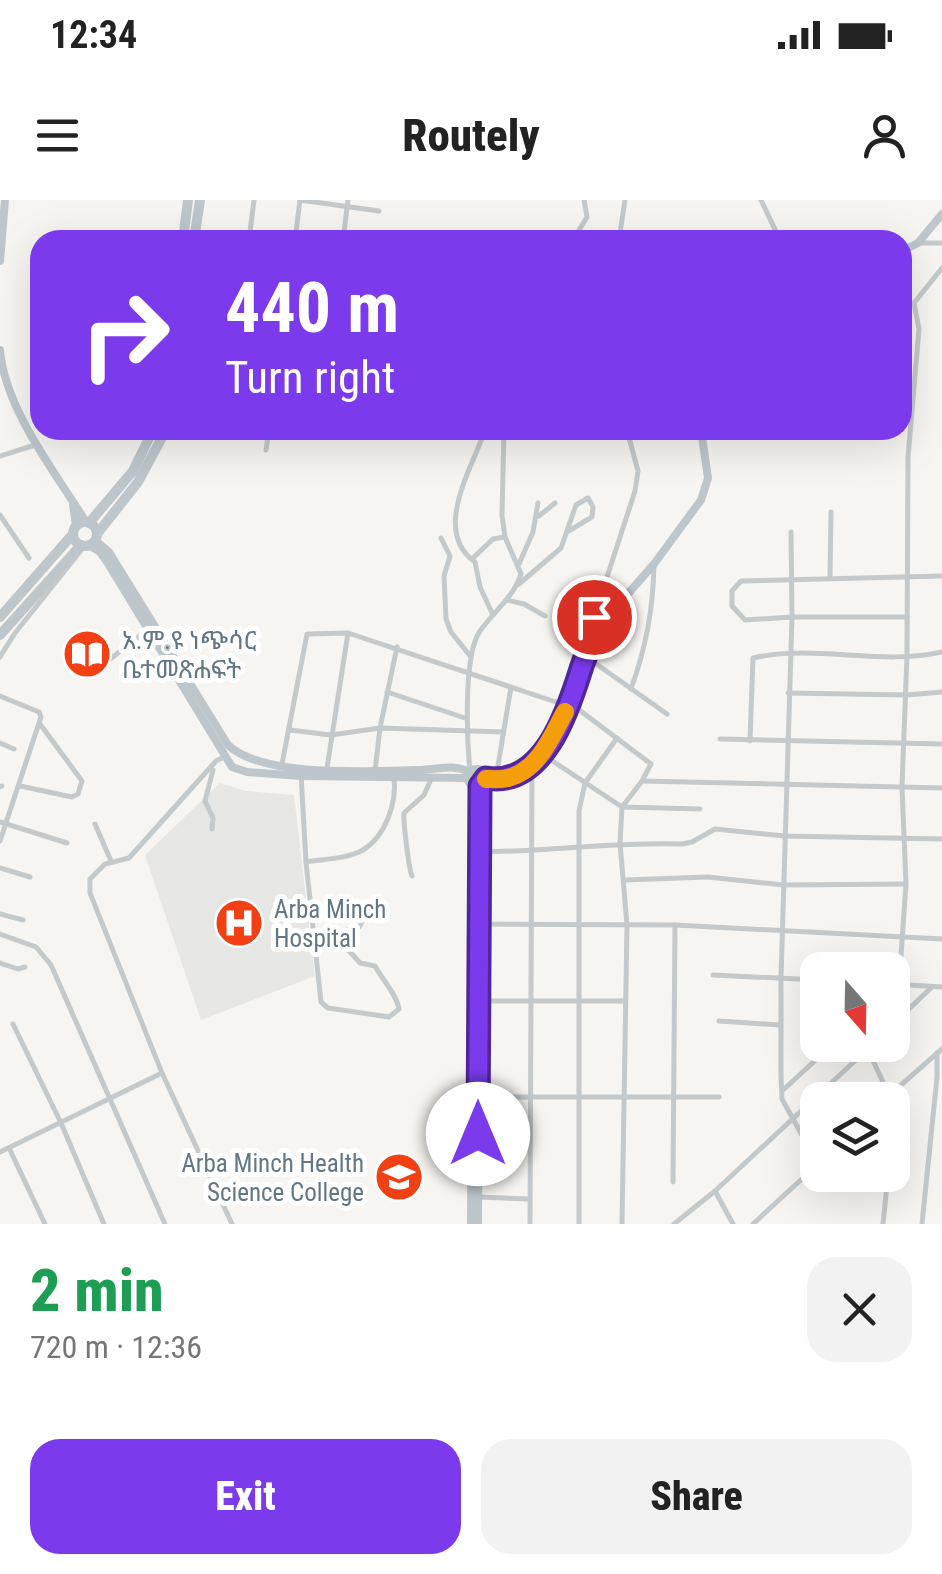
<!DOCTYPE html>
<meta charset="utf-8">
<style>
body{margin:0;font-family:"Roboto Condensed","Noto Sans Ethiopic",sans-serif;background:#f2f2f2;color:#222;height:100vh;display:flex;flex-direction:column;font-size:38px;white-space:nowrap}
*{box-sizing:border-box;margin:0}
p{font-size:32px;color:#767676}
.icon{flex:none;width:55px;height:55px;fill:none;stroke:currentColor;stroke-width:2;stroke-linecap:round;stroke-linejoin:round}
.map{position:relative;height:1024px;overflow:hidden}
.drawer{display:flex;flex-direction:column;background:#fff;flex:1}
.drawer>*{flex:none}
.hud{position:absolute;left:30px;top:30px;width:882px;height:210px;border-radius:30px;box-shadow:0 10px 40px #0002;background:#7c3aed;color:#fff;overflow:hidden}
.needle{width:65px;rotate:160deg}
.fabs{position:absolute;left:800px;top:752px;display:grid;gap:20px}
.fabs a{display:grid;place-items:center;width:110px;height:110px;border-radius:20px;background:#fff;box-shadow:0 10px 40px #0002;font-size:50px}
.pin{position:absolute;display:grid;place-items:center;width:85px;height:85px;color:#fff;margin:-42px;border:5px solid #fff;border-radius:50%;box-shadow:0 2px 10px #0007}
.me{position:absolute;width:110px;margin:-55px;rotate:0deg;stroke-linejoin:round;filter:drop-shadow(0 0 8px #0008)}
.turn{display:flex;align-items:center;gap:35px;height:210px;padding:0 30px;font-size:45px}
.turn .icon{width:130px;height:130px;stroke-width:2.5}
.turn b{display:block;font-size:70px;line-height:85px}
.round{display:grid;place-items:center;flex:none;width:105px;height:105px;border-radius:30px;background:#f2f2f2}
.summary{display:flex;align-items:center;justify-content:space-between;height:170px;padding:0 30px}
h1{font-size:60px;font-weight:800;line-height:75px;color:#1e9e55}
.action{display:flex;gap:20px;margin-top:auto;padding:20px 30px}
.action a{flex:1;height:115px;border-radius:30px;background:#7c3aed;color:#fff;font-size:40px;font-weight:800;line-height:115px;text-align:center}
.action a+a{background:#f2f2f2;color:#222}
.status{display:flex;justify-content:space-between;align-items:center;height:70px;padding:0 50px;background:#fff;direction:ltr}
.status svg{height:28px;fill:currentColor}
header{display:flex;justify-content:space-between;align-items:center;height:130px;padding:0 30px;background:#fff;font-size:45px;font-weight:800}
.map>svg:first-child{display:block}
.built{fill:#e6e7e5}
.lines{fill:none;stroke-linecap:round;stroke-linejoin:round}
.street{stroke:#c4c9cb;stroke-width:5}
.secondary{stroke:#bcc6cb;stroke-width:8}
.highway{stroke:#bcc6cb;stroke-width:10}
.route-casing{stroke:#51269a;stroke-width:25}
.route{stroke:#7c3aed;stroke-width:18}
.slow{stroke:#f59e0b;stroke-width:18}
.labels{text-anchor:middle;stroke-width:10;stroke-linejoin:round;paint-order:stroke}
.poi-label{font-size:25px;fill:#627785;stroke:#fff;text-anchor:start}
</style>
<div class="status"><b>12:34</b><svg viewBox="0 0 49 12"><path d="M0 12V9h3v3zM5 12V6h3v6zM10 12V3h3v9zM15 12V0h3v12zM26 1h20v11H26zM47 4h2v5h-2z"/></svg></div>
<header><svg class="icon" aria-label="menu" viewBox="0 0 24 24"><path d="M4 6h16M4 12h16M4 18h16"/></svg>Routely<svg class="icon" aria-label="person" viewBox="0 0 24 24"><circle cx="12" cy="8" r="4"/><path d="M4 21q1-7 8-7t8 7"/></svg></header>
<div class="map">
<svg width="942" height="1024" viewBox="0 0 942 1024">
<rect width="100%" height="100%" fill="#f6f5f1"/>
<!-- built -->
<polygon class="built" points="220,583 246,591 294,595 315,776 201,820 145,655"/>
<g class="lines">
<!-- street -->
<g class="street">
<polyline points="300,0 379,11"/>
<polyline points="761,0 780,40"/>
<polyline points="249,40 254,0"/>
<polyline points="295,40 300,0"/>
<polyline points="343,40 348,0"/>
<polyline points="573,40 587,17 584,0"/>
<polyline points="619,40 625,0"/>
<polyline points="920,43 942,43"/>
<path d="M485 230C473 267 431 331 475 362L480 387 493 415"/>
<polyline points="266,250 269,230"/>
<polyline points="0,256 35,245"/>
<polyline points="0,315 29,358"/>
<polyline points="539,316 555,303"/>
<polyline points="791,332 792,417 781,778 781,877 782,899 818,964"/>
<polyline points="441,338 450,356 444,376 446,419 451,432 471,457"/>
<polyline points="472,359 493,339 505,337"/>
<polyline points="519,364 533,332 538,303"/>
<polyline points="830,376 831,312"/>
<polyline points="519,384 561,348 576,305 588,298 593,307 592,317 567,332"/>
<polyline points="507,400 524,404 545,416"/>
<polyline points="907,417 792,417 745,420 732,406 732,391 741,381 942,376"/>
<polyline points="595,433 594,417 635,291 638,271 627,230"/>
<polyline points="585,456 667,514"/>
<polyline points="0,457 15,433 83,348"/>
<polyline points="109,460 147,430"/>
<path d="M631 489C646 447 653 410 654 365"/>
<polyline points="387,492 465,518"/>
<polyline points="788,493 906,495 942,492"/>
<polyline points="0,496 39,512 41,517 0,641"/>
<polyline points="570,503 651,564 642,581 622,607 620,643 627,725 622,1024"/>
<polyline points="290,530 331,535 380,528 503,532"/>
<polyline points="720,539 942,544"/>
<path d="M750 541 753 458C814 444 881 466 942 452"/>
<polyline points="0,543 14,549"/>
<polyline points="542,554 622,607 700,609"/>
<polyline points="226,556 216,561 129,658 105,664 90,679 90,693 162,873 232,1024"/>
<polyline points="282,564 307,434 348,433 568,506"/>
<polyline points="327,568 348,433"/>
<polyline points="375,571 380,528 397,447"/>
<path d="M470 571C467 541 463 455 480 431 493 412 514 397 521 374L505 337 502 315 504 230"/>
<path d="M301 574 306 662 321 802 328 808 389 817 399 809C397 795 382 779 375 766L360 763 335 735"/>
<polyline points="496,578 511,487"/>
<polyline points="642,581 942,588"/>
<polyline points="20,586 72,597 78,594 82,581 40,524"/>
<polyline points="0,587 2,586"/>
<polyline points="0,622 67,643"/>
<polyline points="95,624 111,661"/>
<polyline points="212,629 213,618 205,601 213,570"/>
<path d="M482 652C549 651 615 642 682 644L692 642 715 629 785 636 942 639"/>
<path d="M306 662C324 659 347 659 363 650 386 636 397 602 394 577"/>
<polyline points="0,668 30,677"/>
<path d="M412 676C409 670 403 621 404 613L424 595 432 577"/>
<polyline points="624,680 708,677 784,685 905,684"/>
<polyline points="0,714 23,720"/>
<polyline points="480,724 675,725 942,739"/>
<polyline points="0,734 36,747 51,765 165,1024"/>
<polyline points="314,739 359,727 367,713"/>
<polyline points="0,763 18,769 25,767"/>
<polyline points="713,775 818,780"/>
<polyline points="892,784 942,787"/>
<polyline points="892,789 899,784 906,684 902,587 907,455 908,257 919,129 914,103 942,68"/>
<polyline points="481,801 625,801"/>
<polyline points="719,821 780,825"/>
<polyline points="13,824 61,923 104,1024"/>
<polyline points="892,825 932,787"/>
<polyline points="868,850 889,895"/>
<polyline points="782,891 832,845"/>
<polyline points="478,897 719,897"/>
<polyline points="884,900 942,849"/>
<polyline points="892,929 894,890"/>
<polyline points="9,948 45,1024"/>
<polyline points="0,952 162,873"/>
<polyline points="673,982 675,725"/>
<polyline points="715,991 733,1024"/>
<polyline points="477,997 529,999"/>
<polyline points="530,1024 532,565"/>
<polyline points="579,1024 579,611 585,583 617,538"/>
<polyline points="674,1024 715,991 872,845"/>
<polyline points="753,1024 817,965"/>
<polyline points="883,1024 888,975"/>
<polyline points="922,1024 937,877 937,853"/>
</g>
<!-- secondary -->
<g class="secondary">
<polyline points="902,51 918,43 942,14"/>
<polyline points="0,61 5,0"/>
<path d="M0 150C5 209 55 272 86 322"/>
<polyline points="73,304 76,326"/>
<path d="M95 340 109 352 228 545C263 578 369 571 417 570 435 570 453 563 469 572"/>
<polyline points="88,345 99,351 107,362 232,567 247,572 301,576 467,578"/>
<circle cx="477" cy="578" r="9"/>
<polyline points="486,578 506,579 519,574 542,554 570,503 585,456 605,420 654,364 701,300 708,278 701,230"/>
<polyline points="471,1024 473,586"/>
<polyline points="478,1024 481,586"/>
</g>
<!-- highway -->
<g class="highway">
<polyline points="183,40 188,0"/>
<polyline points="194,40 200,0"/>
<circle cx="85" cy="334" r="12"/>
<polyline points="89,323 133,271 153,230"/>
<polyline points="97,334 138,282 166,230"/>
<polyline points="0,417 73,334"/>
<polyline points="0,435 81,345"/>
</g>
</g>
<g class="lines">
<!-- route casing -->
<g class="route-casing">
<path id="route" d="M478 934 480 586 486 578C543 588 568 511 581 469 587 450 596 438 594 417"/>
</g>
<!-- route -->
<use href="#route" class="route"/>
<!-- slow -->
<path class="slow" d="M486 579C491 579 501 580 508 578 539 570 551 537 565 512"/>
</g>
<!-- icons -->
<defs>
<g id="library-disc" transform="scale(2.5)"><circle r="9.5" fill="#f23f14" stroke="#fff"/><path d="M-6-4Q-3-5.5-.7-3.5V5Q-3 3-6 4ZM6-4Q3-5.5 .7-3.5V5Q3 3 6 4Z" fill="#fff"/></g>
<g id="hospital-disc" transform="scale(2.5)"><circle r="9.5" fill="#f23f14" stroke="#fff"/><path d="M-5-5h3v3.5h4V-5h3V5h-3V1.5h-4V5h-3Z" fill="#fff"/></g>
<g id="university-disc" transform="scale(2.5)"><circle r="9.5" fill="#f23f14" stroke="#fff"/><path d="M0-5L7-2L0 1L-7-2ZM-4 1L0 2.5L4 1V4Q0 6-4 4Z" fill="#fff"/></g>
</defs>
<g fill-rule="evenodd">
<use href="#library-disc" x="87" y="454"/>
<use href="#hospital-disc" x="239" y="723"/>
<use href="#university-disc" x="399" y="977"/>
</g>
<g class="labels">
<!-- poi labels -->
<g class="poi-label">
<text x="122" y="449">አ.ም.ዩ ነጭሳር<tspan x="122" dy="29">ቤተመጽሐፍት</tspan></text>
<text x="274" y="718">Arba Minch<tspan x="274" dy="29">Hospital</tspan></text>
<text x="364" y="972" text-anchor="end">Arba Minch Health<tspan x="364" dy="29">Science College</tspan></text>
</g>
</g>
</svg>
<div class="fabs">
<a><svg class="needle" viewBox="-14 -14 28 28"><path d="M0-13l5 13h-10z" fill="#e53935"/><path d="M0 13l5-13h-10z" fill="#767676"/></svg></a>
<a><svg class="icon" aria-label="layers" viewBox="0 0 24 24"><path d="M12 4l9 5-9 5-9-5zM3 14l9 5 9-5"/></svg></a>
</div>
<div class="pin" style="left:594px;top:417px;background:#d93025"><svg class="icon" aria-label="arrive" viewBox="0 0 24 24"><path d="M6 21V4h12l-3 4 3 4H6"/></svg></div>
<svg class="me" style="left:478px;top:934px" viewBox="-20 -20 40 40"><circle r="19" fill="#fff"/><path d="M0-13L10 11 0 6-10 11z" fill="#7c3aed"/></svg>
<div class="hud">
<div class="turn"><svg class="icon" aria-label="right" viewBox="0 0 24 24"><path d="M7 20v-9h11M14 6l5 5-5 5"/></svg><div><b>440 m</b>Turn right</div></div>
</div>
</div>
<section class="drawer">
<div class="summary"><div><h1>2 min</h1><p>720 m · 12:36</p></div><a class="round"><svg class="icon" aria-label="close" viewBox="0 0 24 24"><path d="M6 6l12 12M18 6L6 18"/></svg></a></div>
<div class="action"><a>Exit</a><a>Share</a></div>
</section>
